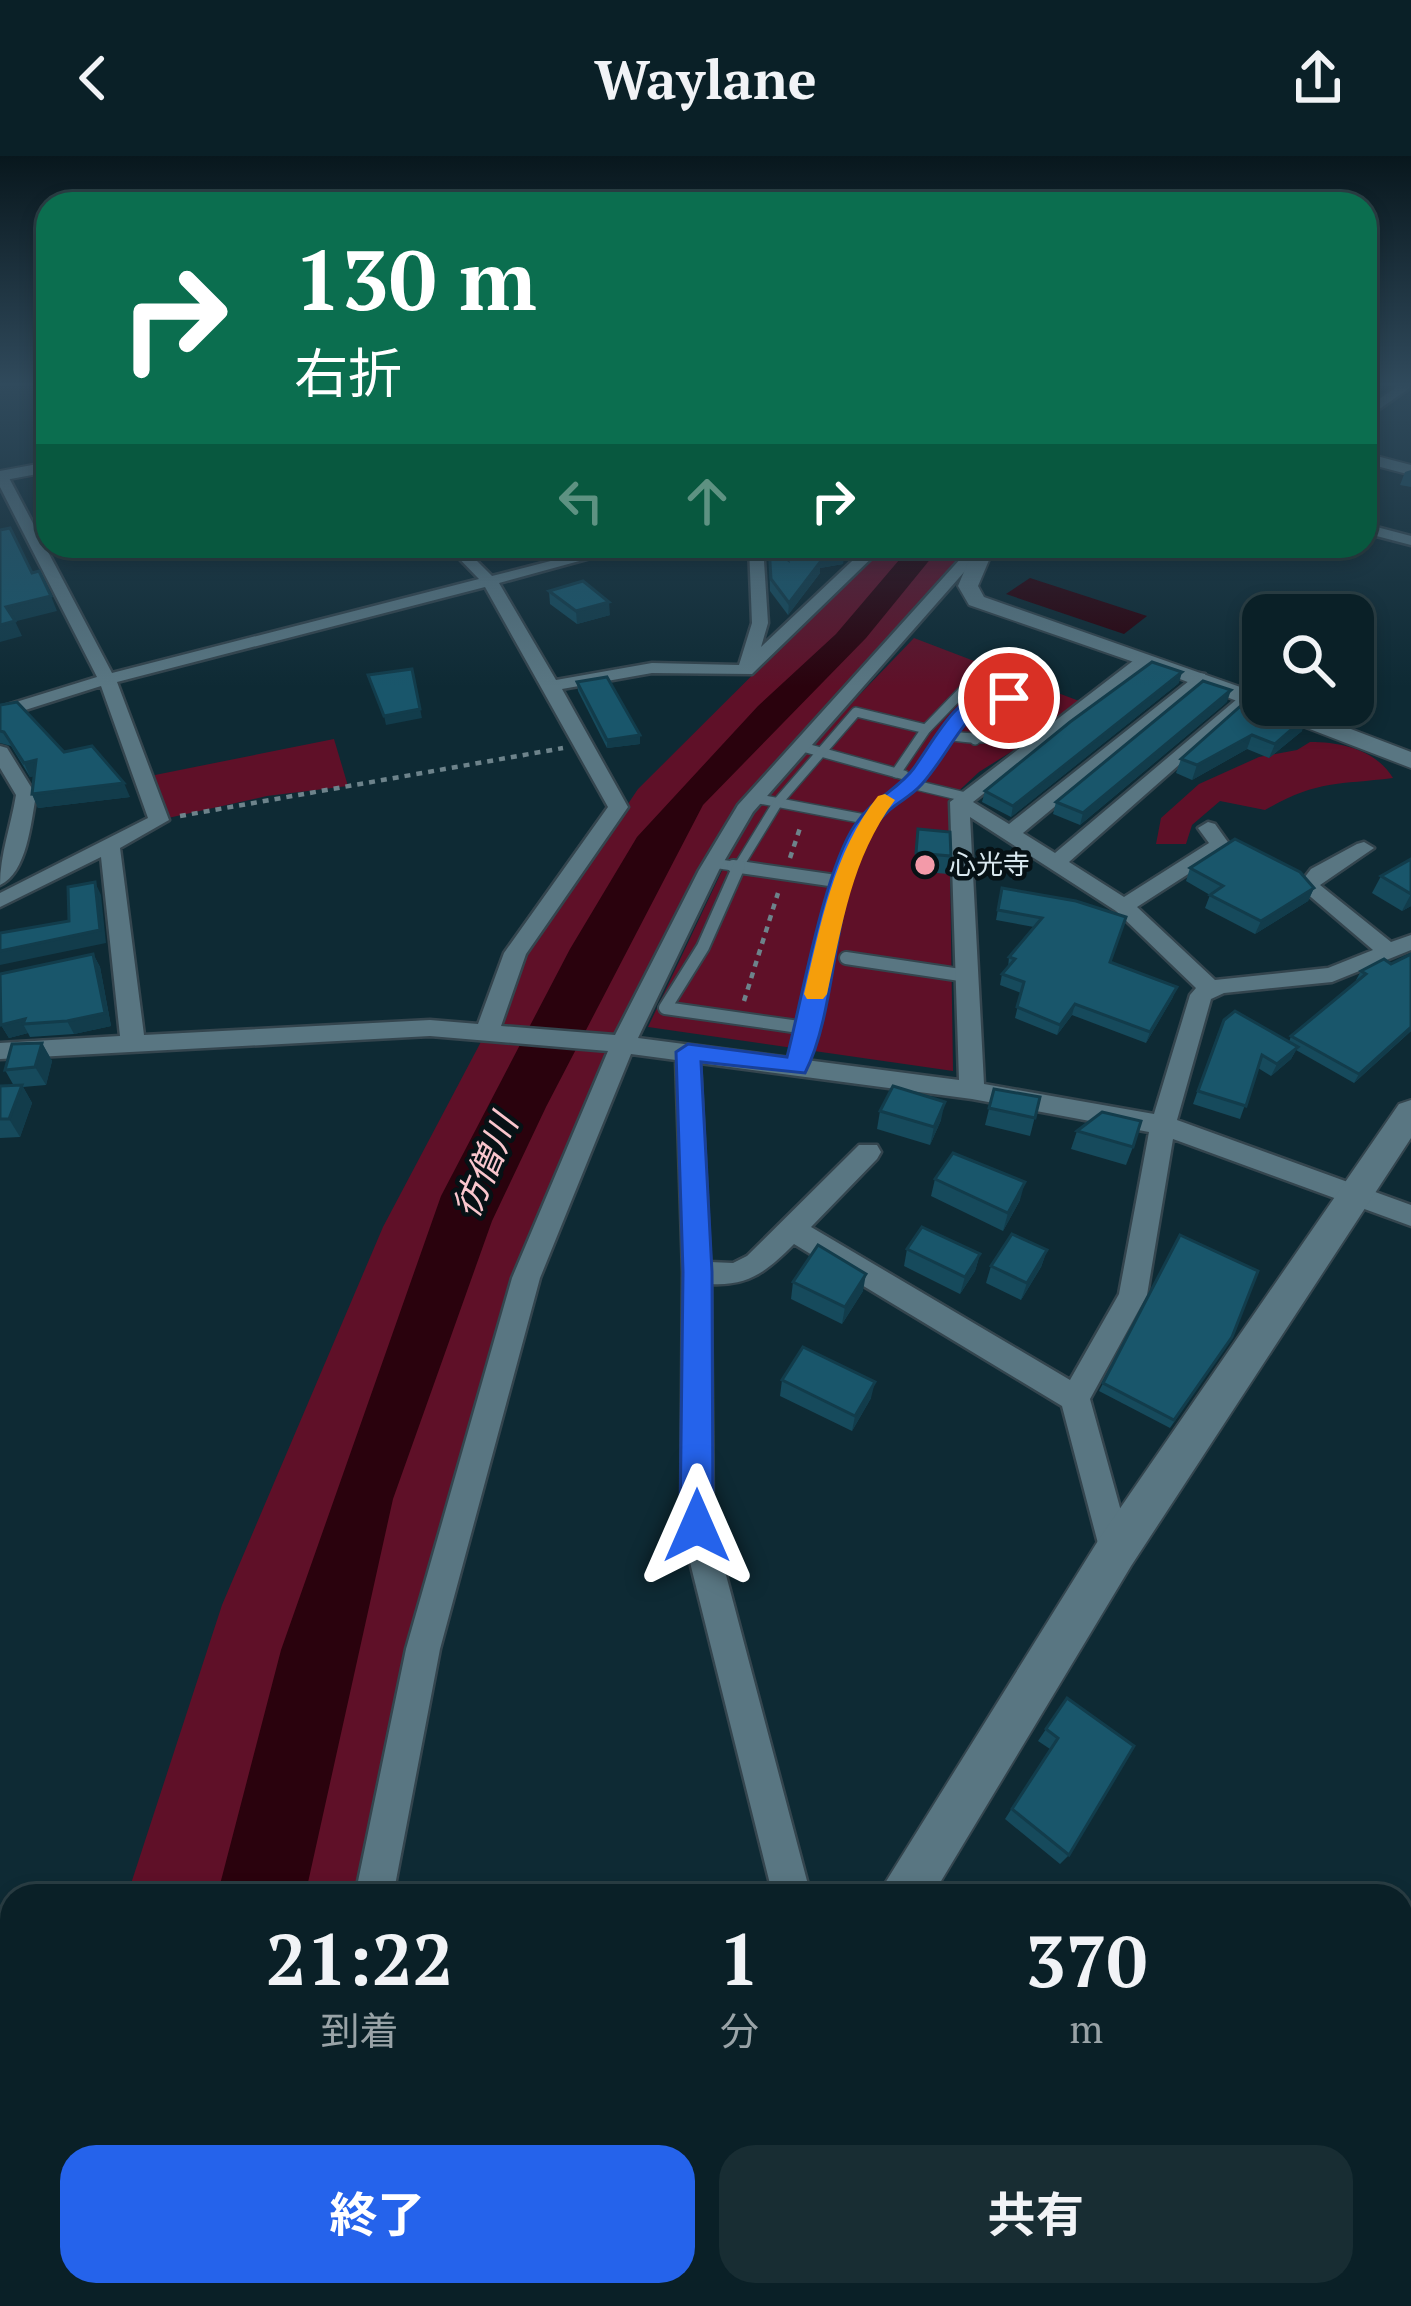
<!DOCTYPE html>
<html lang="ja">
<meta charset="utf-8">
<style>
body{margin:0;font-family:"PT Serif","Noto Sans JP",serif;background:#182d33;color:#f1f3f6;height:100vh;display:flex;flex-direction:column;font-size:45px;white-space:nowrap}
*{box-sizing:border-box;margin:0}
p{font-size:39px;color:#99a3a7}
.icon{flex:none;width:66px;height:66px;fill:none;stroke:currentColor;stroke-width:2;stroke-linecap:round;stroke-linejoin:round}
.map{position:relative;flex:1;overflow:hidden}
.sheet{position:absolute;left:0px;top:1728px;width:1413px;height:423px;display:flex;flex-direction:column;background:#0a2027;border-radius:36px 36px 0 0;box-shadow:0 6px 18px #0003,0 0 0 3px #2a3e44}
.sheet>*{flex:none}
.hud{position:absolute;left:36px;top:36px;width:1341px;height:366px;border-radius:36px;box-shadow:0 6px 18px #0003,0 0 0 3px #2a3e44;background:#0b6e4f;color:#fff;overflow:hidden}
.controls{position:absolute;left:1242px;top:438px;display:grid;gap:24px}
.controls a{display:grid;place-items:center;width:132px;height:132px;border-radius:24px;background:#0a2027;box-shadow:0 6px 18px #0003,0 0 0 3px #2a3e44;font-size:60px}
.pin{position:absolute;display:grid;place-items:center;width:102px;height:102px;color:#fff;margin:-51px;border:6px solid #fff;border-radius:50%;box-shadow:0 3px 12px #0007}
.me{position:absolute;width:132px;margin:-66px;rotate:0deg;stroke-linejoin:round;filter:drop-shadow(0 0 9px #0008)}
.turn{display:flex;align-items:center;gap:42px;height:252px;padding:0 60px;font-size:54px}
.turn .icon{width:156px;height:156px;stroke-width:2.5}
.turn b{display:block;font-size:84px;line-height:102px}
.lanes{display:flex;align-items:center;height:114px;padding:0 60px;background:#0003;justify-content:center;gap:60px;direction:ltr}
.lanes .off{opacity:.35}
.eta{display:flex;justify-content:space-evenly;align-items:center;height:204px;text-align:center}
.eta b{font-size:72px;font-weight:700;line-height:84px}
.button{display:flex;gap:24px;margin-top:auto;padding:24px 60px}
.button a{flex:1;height:138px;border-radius:36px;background:#2563eb;color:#fff;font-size:48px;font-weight:700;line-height:138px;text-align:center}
.button a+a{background:#182d33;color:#f1f3f6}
header{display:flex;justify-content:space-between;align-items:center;height:156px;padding:0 60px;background:#0a2027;font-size:54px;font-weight:700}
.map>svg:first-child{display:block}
.green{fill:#5f1028}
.water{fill:#2a020d}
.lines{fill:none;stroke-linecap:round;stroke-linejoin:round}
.stream{stroke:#2a020d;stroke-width:4.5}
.service-far1-casing{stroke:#34454e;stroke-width:12}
.service-casing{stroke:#34454e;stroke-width:16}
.minor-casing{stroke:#34454e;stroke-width:5}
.tertiary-casing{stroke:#34454e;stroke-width:4}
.path{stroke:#6d838b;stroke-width:4.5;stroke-dasharray:6 6;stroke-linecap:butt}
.service-far1{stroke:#597682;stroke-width:9}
.service{stroke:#597682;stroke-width:12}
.minor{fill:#597682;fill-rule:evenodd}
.tertiary{fill:#597682;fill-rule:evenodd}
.wall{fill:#164a5c}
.shaded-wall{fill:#123c4b}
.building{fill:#19566b;stroke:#123c4b;stroke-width:3}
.route{fill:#2563eb;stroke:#184099;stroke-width:3}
.slow{fill:#f59e0b}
.poi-dot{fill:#f39aa9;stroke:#061115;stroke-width:4.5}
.labels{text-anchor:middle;stroke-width:9;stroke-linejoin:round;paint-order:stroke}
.far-poi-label{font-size:27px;fill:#d9e8ef;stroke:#061115;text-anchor:start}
.water-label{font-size:36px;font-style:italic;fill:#f9c6cd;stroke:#061115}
</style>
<header><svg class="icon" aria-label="back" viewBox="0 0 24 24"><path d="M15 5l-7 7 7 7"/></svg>Waylane<svg class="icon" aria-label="share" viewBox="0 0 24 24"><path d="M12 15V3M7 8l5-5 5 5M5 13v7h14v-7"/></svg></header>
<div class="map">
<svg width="1411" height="2150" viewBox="0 0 1411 2150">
<rect width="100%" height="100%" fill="#0e2a34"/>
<!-- green -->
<g class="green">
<polygon points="882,390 974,390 770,632 914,482 1087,548 979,616 949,644 953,915 648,871 738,681 649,824 547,1073 375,1740 127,1740 222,1449 383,1071 529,795 638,633"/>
<polygon points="334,583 348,630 267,640 159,664 155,619"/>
<path d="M1310 586C1342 586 1376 594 1393 622 1337 629 1317 624 1265 654L1220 645 1192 669 1186 688H1156L1161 662 1199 628 1259 601 1297 594Z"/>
<polygon points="12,2094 12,2139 296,2139 294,2150 0,2150 0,2130"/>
<polygon points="861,2139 972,2139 983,2150 860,2150"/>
</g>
<!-- water -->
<g class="water">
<polygon points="911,390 941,390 866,482 703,649 546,951 492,1065 393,1343 305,1740 217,1740 281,1494 441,1040 570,793 637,681 758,550 836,478"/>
<polygon points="1030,422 1147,460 1124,478 1006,438"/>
</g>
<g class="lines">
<!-- stream -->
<polyline class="stream" points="0,324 48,316"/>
<!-- service-far1 casing -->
<g class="service-far1-casing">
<g id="service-far1">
<path d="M946 579C982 585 1009 585 1034 556L1024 547 988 537"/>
<polyline points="975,584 982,569 1009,543"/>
<polyline points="799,590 904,619"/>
<polyline points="896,617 926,573 982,515"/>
<polyline points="966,641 912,628 968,551 1023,510"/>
<polyline points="754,642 870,664"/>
<polyline points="713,707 753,713"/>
<polyline points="737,713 778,646 856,556 926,573"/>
<path d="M847 713C861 677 876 645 912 628"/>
</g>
</g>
<!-- service casing -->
<g class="service-casing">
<g id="service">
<polyline points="733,710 843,726"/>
<polyline points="739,710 703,791 665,852 806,872"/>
<polyline points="846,802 967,820"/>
<polyline points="797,911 830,767 848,710"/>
</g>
</g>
<!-- minor casing -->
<g class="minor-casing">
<g id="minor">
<polygon points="1398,230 1411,231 1365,263 1365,253"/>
<path d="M0 316 8 320 112 517 479 423 447 390H462L492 420 609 390H634L499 427 556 524 652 507 739 509 752 467 749 390H763L768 467 761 491 868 390H884L752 518 652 517 562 533 628 651 526 798 501 870 615 879 699 714 738 649 972 390H987L753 656 719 714 638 882 959 924 950 646 1138 501 1152 505 973 646 1009 668 1199 517 1205 518V526L1023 677 1055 697 1243 538 1249 539V547L1069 706 1124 741 1209 687 1198 672 1208 666 1215 668 1230 689 1227 693 1137 751 1215 824 1328 812 1373 794 1298 730 1311 713 1357 688 1364 686 1374 692 1320 729 1391 786 1411 779V794L1332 826 1224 837 1211 843 1177 964 1411 1049V1070L1173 983 1147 1139 1090 1243 1132 1395 1128 1406 1116 1410 1104 1406 1100 1395 1062 1250 794 1088C768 1114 750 1130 711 1128L713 1370 811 1740H773L681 1370 683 1116 676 904 631 898 540 1122 440 1493 393 1740H355L406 1493 512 1122 608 895 430 880 0 903V887L120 880 101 701 0 751V737L148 662 101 530 0 562V551L97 521 0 331ZM485 431 608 651 504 797 478 868 430 864 144 879 120 692 169 664 117 526ZM970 661 1116 755 1196 832 1190 839 1154 958 984 928ZM700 907 972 943 1149 976 1119 1138 1070 1224 811 1071 877 1003 881 996 877 989H859L747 1100 733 1107 710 1106Z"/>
<polygon points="1365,368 1411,380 1411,389 1365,377"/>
<path d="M0 590 7 592 36 639C31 666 27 717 0 729 0 698 11 670 16 639L0 612Z"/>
<polygon points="290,2139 336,2139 335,2150 289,2150"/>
</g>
</g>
<!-- tertiary casing -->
<g class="tertiary-casing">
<g id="tertiary">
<polygon points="1365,297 1411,309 1411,319 1365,307"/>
<polygon points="48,306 48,316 0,325 0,315"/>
<polygon points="975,390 995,390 978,430 984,441 1263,539 1263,549 1288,549 1411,596 1411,612 1154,513 969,449 958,430"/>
<polygon points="1411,944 1411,982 1131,1410 932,1740 877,1740 1101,1380 1399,948"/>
<rect x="776" y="2139" width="62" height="11"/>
</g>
</g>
<!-- path -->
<g class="path">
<polyline points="180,660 563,592"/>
<polyline points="790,702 801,669"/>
<polyline points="744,845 778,737"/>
</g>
<!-- service-far1 -->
<use href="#service-far1" class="service-far1"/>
<!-- service -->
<use href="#service" class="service"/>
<!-- minor -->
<use href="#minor" class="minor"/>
<!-- tertiary -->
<use href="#tertiary" class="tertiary"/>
</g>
<!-- wall -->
<g class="wall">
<polygon points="1411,314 1411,331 1400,329 1405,316"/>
<polygon points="769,390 780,399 777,390 839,390 844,396 843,408 820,412 820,417 788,459 770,435"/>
<polygon points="549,435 610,459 577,468 550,448"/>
<polygon points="577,526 640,588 607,592 578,535"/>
<polygon points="1179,527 1011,661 982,646 985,635"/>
<polygon points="1253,539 1302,575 1269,602 1247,593 1192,624 1176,617 1181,603"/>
<polygon points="1227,546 1080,669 1053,658 1056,646"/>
<polygon points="0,549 64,596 130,641 38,652 32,638 34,620 30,621 11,590 0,587"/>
<polygon points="918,673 951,700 948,718 914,715"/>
<polygon points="1411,703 1411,750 1402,755 1372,737 1381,720"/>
<polygon points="1190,712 1314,732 1308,745 1255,778 1205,752 1210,739 1186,725"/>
<polygon points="1002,732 1111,806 1173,841 1146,887 1072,859 1057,879 1015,862 1021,837 1000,829 1002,818 1008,812 1009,801 1034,771 996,764"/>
<polygon points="93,798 100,811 111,870 74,878 30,881 28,877 9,882 1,869"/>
<polygon points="1384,803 1411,875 1354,927 1296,894 1291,903 1271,920 1258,912 1240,963 1193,948 1218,877 1289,886 1291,880 1358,825 1356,824 1361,815"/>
<polygon points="42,887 52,905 46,929 23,931 32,947 20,981 0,982 0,930 14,930 5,914"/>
<polygon points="994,933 1040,941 1030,980 985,969"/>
<polygon points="880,955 941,964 930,989 877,973"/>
<polygon points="1077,975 1133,991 1126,1009 1071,993"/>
<polygon points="935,1023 1020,1044 1003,1075 931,1040"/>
<polygon points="1180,1079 1232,1181 1170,1272 1099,1235"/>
<polygon points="907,1093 980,1098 975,1115 960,1138 904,1110"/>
<polygon points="1047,1094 1041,1111 1021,1144 986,1127 991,1110"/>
<polygon points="793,1126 863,1135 842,1168 791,1143"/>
<polygon points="782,1224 871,1242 852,1275 780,1240"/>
<polygon points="1067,1542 1069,1699 1060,1708 1005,1663 1050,1593 1038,1585"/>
</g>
<!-- shaded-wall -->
<g class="shaded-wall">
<polygon points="844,396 843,408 820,412 820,417 788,459 789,447 818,401"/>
<polygon points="51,440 57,455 13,466 6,451"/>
<polygon points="609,446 610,459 577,468 576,455"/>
<polygon points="15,465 22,480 0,486 0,469"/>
<polygon points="1182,516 1179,527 1011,661 1013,650"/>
<polygon points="1231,534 1227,546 1080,669 1083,657"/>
<polygon points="420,553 422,562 386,569 384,560"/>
<polygon points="1307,560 1302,575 1269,602 1275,588"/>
<polygon points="640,579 640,588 607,592 607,584"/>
<polygon points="1252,579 1247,593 1192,624 1197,609"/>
<polygon points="36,604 42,618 30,621 24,607"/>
<polygon points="124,627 130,641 38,652 32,638"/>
<polygon points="95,726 101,739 106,787 0,809 0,795 100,774"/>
<polygon points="1314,732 1308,745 1255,778 1261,765"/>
<polygon points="1411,738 1411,750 1402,755"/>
<polygon points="93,798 100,811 111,870 74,878 67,865"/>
<polygon points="1177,831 1173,841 1146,887 1150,876"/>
<polygon points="1075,848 1072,859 1057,879 1060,869"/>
<polygon points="25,863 23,868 28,877 9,882 1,869"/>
<polygon points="1411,871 1411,875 1354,927 1359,918"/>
<polygon points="42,887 52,905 46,929 35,911"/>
<polygon points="1298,891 1291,903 1271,920 1277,908"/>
<polygon points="22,929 32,947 20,981 9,963"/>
<polygon points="945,946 941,964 930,989 934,971"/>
<polygon points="1025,1026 1020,1044 1003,1075 1008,1057"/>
<polygon points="1047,1094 1041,1111 1021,1144 1027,1127"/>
<polygon points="980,1098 975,1115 960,1138 965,1121"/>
<polygon points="866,1118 863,1135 842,1168 845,1151"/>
<polygon points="875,1226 871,1242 852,1275 855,1260"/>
</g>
<!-- building -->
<g class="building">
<polygon points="10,372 32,417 39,415 51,440 6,451 15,465 0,469 0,374"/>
<polygon points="769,390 787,403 782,390 839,390 844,396 818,401 821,405 789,447 771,423"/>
<polygon points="583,425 609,446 576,455 549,435"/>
<polygon points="1152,506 1182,516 1013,650 985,635 1070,566"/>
<polygon points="412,513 420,553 384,560 368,519"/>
<polygon points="607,521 640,579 607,584 577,526"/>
<polygon points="1203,525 1231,534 1083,657 1056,646"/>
<polygon points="1253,539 1263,543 1263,549 1278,549 1307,560 1275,588 1252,579 1197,609 1181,603"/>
<polygon points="17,546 64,596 92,590 124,627 32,638 36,604 24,607 4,576 0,575 0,549"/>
<polygon points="918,673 950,676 951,700 916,697"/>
<polygon points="1235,683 1300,716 1314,732 1261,765 1210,739 1223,730 1190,712"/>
<polygon points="1411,703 1411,738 1381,720"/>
<polygon points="95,726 100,774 0,795 0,777 69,765 68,731"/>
<polygon points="1002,732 1076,745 1126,761 1110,806 1177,831 1150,876 1075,848 1060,869 1017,851 1024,826 1002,818 1015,803 1009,801 1042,762 998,754"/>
<polygon points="93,798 105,857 67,865 23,868 25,863 1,869 0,818"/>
<polygon points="1411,798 1411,871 1359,918 1291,880 1366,818 1361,815 1384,803 1391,808"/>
<polygon points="1235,855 1298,891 1277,908 1262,899 1246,950 1198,935 1224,864"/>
<polygon points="42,887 35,911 5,914 12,888"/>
<polygon points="22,929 9,963 0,963 0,930"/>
<polygon points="893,930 945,946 934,971 880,955"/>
<polygon points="994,933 1040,941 1035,962 989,952"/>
<polygon points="1102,956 1141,965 1133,991 1077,975"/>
<polygon points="953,997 1025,1026 1008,1057 935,1023"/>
<polygon points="922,1071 980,1098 965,1121 907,1093"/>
<polygon points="1012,1078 1047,1094 1027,1127 991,1110"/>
<polygon points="1180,1079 1258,1115 1232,1181 1174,1264 1103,1227"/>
<polygon points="818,1089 866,1118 845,1151 793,1126"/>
<polygon points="803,1191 875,1226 855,1260 782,1224"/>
<polygon points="1067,1542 1134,1590 1069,1699 1012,1653 1058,1582 1046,1573"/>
</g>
<!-- sky -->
<linearGradient id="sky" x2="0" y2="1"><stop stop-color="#08171d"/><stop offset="0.43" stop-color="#304a5c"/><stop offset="1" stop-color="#304a5c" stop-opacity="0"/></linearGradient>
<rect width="1411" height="531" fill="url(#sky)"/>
<!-- route -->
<path class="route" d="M988 531 1018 542 1009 548 991 543C960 565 947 600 922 628 907 645 891 647 875 670 831 733 840 848 805 917L701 906 712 1116 713 1370 708 1381 697 1385 685 1381 680 1370 683 1116 676 896 688 888 787 901C802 843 824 715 855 669 874 641 898 634 914 612 934 584 954 544 988 531Z"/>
<!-- slow -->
<path class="slow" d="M885 638 895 644C851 703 843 767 827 838L823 843H807L804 838C821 768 833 697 878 640Z"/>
<!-- markers -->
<circle class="poi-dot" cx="925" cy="709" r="12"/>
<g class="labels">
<!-- far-poi labels -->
<g class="far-poi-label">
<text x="949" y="718">心光寺</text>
</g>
<!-- water labels -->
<g class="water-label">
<text transform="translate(485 1010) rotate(-67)" y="13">彷僧川</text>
</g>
</g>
</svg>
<div class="controls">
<a><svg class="icon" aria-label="search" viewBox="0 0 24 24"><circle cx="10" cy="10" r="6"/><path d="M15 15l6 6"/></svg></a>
</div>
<div class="pin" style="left:1009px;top:542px;background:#d93025"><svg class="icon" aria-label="arrive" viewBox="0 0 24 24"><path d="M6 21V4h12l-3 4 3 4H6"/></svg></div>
<svg class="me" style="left:697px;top:1370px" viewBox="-20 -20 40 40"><path d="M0-17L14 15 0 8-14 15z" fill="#2563eb" stroke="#fff" stroke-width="4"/></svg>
<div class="hud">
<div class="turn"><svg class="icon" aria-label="right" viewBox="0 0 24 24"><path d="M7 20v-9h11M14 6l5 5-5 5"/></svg><div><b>130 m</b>右折</div></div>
<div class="lanes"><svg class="icon off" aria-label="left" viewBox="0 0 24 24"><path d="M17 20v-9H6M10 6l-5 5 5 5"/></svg><svg class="icon off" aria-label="ahead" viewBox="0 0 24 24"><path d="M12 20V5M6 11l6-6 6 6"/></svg><svg class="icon" aria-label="right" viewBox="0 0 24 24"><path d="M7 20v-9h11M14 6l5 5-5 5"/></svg></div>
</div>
<section class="sheet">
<div class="eta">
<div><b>21:22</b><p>到着</p></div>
<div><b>1</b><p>分</p></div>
<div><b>370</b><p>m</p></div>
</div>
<div class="button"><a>終了</a><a>共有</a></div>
</section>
</div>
